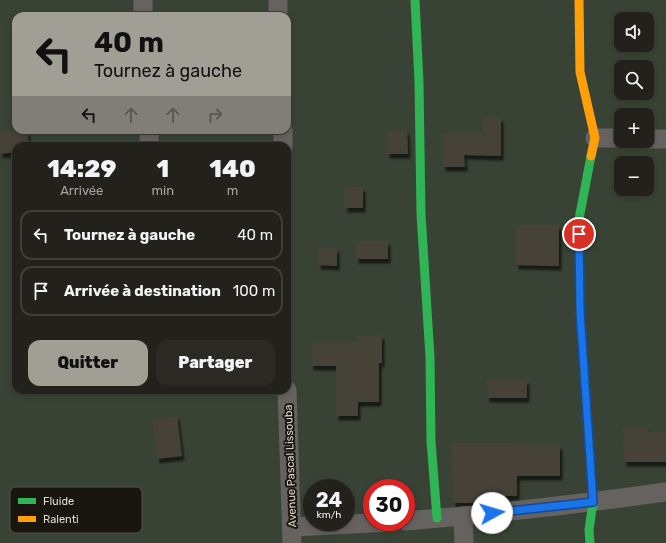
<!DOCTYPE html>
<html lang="fr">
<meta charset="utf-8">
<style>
body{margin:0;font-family:Rubik,sans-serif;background:#2b2924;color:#f1f3f6;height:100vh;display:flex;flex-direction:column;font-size:15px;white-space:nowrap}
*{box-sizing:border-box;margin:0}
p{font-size:13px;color:#a3a3a3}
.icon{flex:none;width:22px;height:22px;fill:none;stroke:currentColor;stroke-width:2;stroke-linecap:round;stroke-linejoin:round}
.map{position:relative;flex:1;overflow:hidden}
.side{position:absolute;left:12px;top:142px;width:279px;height:252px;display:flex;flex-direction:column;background:#23211b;border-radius:12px;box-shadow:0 2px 6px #0003,0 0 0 1px #403e3a}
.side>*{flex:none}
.banner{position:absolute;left:12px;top:12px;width:279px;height:122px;border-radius:12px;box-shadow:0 2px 6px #0003,0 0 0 1px #403e3a;background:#a19e95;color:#111;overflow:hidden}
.fabs{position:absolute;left:614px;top:12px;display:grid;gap:8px}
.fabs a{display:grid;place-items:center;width:40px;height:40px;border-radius:8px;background:#23211b;box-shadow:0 2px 6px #0003,0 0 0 1px #403e3a;font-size:20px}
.speed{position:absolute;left:303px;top:479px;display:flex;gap:8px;font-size:20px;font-weight:700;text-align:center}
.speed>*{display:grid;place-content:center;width:52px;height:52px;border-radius:50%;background:#23211b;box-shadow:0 2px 6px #0003,0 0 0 1px #403e3a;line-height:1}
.speed small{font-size:10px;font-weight:400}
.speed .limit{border:6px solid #d22;background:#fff;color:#111}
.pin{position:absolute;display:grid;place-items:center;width:34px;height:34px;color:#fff;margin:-17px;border:2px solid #fff;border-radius:50%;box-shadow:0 1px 4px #0007}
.me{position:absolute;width:44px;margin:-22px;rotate:84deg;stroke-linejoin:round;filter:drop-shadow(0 0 3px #0008)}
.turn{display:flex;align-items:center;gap:14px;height:84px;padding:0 16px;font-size:18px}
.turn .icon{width:52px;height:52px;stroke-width:2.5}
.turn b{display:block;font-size:28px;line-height:34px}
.lanes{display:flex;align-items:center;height:38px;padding:0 16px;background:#0003;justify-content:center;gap:20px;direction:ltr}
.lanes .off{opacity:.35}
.eta{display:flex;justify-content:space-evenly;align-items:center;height:68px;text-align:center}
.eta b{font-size:24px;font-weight:800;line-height:28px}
.action{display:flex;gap:8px;margin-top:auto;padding:8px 16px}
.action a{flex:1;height:46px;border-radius:12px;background:#a19e95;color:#111;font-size:16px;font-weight:800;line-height:46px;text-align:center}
.action a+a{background:#2b2924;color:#f1f3f6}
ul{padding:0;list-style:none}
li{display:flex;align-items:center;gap:12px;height:50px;margin:0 8px 6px;padding:0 8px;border:2px solid #403e3a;border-radius:12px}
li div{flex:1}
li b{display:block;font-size:15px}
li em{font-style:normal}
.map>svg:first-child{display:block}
.green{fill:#384335;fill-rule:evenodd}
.building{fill:#474339;filter:url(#shadow)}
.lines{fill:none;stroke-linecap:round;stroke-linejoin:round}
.street{stroke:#656260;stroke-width:19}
.fast{stroke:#30b455;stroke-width:9}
.slow{stroke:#ff9f0a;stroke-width:9}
.route-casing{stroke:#114b97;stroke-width:10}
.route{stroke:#1a73e8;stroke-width:7}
.labels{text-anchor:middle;stroke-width:4;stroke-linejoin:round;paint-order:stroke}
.street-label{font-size:11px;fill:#dfdbd2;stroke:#191610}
.key{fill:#191610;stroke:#54514a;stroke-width:1}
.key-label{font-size:11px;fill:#dfdbd2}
</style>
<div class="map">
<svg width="666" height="543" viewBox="0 0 666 543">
<defs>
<filter id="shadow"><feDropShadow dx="2.5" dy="4.5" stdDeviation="1" flood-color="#0009"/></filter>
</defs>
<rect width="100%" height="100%" fill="#2f2c24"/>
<!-- green -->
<path class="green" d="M0 0H666V543H0ZM16 16H287V130H16ZM621 19H647V45H621ZM621 67H647V93H621ZM621 115H647V141H621ZM16 146H287V390H16ZM621 163H647V189H621ZM312 488H346V522H312ZM372 488H406V522H372Z"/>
<!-- building -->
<g class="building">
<polygon points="482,117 501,117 501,156 464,155 465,167 443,167 443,133 482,133"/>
<polygon points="13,130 27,130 29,146 16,146 16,152 0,154 0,131"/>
<polygon points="387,130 407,130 408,154 387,154"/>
<rect x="345" y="187" width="18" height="21"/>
<polygon points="516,225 559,225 559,266 516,265"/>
<rect x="356" y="241" width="32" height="18"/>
<polygon points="319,247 337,248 337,266 318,265"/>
<polygon points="358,335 382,335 382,363 379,363 379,402 358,402 358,416 336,416 336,366 311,366 311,342 358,342"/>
<rect x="487" y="380" width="40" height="18"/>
<polygon points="177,416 182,456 157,459 152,419"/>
<polygon points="623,428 648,428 647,432 666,432 666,462 624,462"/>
<polygon points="452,443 517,443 517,445 560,445 560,476 517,476 517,496 479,496 479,503 453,503"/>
</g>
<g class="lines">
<!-- street -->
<g class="street">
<polyline points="143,0 143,16"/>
<polyline points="278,0 278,16"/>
<polyline points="149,130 149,146"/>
<polyline points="283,130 283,146"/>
<polyline points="595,138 621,138"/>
<polyline points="647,139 666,139"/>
<polyline points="287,390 292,543"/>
<polyline points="463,516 464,543"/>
<path d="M406 521C493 514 580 504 666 492"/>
<polyline points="293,527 392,522"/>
</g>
<!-- fast -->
<g class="fast">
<polyline points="415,0 419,82 421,214 430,357 431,441 437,518"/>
<polyline points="590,543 589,530 593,502 580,311 579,219 591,156"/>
</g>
<!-- slow -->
<polyline class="slow" points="579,0 580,72 595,138 591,156"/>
</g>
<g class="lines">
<!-- route casing -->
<g class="route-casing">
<polyline id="route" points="492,513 593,502 580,311 579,234"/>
</g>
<!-- route -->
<use href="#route" class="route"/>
</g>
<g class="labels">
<!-- street labels -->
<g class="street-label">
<text transform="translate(290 466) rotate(-92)" y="4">Avenue Pascal Lissouba</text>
</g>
</g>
<!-- legend -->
<rect x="10" y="487" width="132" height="46" rx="6" class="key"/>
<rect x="18" y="498" width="18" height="6" fill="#30b455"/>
<rect x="18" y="516" width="18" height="6" fill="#ff9f0a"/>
<g class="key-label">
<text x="43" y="505">Fluide</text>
<text x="43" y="523">Ralenti</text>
</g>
</svg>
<div class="fabs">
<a><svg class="icon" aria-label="sound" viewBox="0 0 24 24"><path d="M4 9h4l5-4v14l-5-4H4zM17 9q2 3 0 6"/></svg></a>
<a><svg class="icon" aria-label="search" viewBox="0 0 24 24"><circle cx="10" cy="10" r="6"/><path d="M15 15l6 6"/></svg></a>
<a>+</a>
<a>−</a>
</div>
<div class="speed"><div>24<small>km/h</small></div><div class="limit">30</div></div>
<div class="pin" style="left:579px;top:234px;background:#d93025"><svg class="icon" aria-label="arrive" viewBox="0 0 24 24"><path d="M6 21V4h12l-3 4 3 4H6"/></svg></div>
<svg class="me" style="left:492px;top:513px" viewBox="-20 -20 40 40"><circle r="19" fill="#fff"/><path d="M0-13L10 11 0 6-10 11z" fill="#1a73e8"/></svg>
<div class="banner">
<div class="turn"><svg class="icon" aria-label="left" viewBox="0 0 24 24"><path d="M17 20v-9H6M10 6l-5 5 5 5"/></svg><div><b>40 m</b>Tournez à gauche</div></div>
<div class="lanes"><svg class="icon" aria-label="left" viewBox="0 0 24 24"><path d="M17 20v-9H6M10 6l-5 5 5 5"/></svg><svg class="icon off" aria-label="ahead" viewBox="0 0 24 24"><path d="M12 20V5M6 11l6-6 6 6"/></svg><svg class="icon off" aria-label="ahead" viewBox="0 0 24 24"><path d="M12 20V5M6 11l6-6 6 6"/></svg><svg class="icon off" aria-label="right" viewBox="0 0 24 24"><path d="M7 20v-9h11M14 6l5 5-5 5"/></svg></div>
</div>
<section class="side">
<div class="eta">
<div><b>14:29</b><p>Arrivée</p></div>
<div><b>1</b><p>min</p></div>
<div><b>140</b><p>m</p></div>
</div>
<ul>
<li><svg class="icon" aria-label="left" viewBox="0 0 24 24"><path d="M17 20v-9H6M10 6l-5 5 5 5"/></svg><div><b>Tournez à gauche</b></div><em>40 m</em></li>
<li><svg class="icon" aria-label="arrive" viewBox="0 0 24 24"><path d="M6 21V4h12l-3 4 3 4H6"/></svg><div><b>Arrivée à destination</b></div><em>100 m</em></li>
</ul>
<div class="action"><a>Quitter</a><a>Partager</a></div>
</section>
</div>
